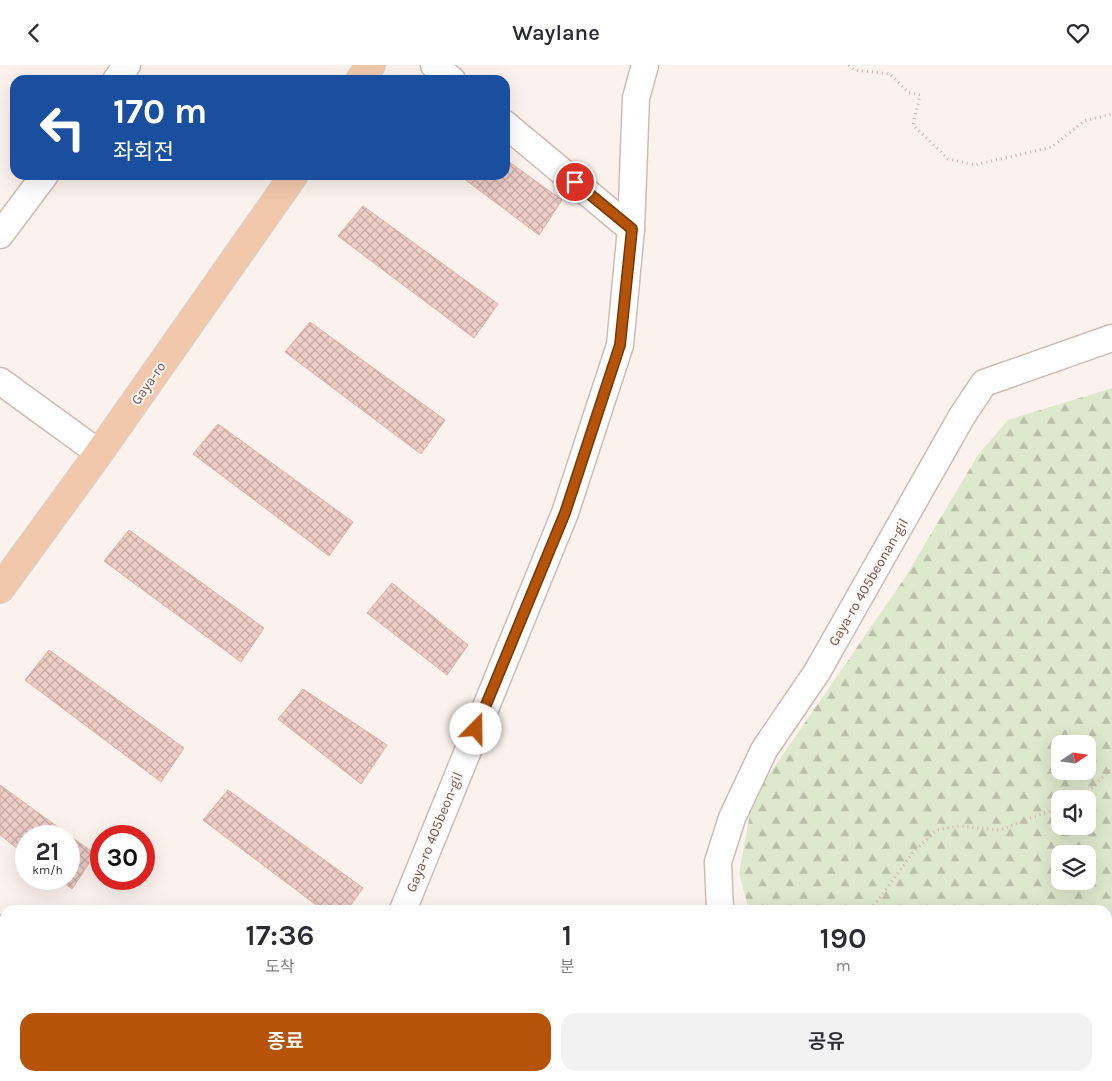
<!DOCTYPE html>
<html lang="ko">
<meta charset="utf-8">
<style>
body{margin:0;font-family:Karla,"Noto Sans KR",sans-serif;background:#f2f2f3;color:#2b2b33;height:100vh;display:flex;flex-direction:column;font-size:19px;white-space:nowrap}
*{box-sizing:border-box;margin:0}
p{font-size:16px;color:#7c7c81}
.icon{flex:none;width:28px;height:28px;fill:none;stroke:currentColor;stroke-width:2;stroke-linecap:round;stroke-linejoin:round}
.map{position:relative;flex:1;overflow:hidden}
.drawer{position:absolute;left:0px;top:840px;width:1112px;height:176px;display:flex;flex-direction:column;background:#fff;border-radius:15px 15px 0 0;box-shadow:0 5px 20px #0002}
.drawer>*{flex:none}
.top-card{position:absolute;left:10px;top:10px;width:500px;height:105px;border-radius:15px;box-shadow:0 5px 20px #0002;background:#1a4fa0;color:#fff;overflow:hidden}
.needle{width:32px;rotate:77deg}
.buttons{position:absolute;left:1051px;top:670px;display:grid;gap:10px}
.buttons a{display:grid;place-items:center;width:45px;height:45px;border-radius:10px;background:#fff;box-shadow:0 5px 20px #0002;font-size:25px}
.speed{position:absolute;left:15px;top:760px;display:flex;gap:10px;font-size:25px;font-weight:700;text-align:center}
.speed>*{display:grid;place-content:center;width:65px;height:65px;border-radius:50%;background:#fff;box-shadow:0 5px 20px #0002;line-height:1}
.speed small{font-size:12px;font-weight:400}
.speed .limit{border:8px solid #d22;background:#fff;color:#111}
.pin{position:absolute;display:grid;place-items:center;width:42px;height:42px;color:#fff;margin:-21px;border:2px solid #fff;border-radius:50%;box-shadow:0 1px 5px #0007}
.me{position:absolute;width:55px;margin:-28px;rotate:22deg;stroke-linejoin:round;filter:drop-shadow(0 0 4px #0008)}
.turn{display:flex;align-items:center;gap:18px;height:105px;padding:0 20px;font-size:22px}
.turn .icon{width:65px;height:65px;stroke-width:2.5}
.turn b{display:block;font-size:35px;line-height:42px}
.eta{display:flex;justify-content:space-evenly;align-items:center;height:85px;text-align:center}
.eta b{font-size:30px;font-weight:600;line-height:35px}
.button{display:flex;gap:10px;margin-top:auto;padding:10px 20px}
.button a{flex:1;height:58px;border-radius:15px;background:#b45309;color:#fff;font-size:20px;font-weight:600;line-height:58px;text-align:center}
.button a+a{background:#f2f2f3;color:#2b2b33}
header{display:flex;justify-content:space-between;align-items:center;height:65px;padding:0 20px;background:#fff;font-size:22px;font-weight:600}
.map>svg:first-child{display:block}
.forest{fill:url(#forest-firs);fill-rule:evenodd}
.building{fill:url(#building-cross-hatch);stroke:#dfb1a9}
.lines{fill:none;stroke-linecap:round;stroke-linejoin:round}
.minor-casing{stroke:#cfbbb5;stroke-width:29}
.major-casing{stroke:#d8cfce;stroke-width:30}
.path{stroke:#d3b0a9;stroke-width:3;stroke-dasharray:1 4;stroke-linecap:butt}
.minor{stroke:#fff;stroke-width:26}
.major{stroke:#f2c8ac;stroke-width:28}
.route-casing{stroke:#753606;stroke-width:12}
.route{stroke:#b45309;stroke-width:9}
.labels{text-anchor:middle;stroke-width:4;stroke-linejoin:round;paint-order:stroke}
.street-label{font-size:14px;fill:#755551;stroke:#fef7f3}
</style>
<header><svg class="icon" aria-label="back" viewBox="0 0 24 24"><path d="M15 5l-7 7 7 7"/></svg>Waylane<svg class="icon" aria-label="heart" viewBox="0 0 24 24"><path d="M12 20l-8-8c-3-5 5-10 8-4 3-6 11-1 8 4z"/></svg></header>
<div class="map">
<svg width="1112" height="1016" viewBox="0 0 1112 1016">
<defs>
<pattern id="forest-firs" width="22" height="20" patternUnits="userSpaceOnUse" patternTransform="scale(1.25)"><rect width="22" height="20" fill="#dee8cc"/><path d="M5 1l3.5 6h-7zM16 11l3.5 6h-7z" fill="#b9bfa8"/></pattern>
<pattern id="building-cross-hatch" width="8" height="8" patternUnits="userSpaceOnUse" patternTransform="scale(1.25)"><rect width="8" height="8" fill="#eecdc7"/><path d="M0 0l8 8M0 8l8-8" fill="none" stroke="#c5a9a4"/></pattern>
</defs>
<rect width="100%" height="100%" fill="#fbf2ed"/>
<!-- forest -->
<path class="forest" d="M1112 323V857L1108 859V845H749L739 808 753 733 904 514 978 390 1008 355ZM1060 679H1088V706H1060ZM1060 734H1088V761H1060ZM1060 789H1088V816H1060Z"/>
<!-- building -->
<g class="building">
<polygon points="505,94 562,135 539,170 459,110 505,110"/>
<polygon points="363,141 498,239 474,273 338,171"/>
<polygon points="310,257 445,355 421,389 285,287"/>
<polygon points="218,359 353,457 329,491 193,389"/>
<polygon points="129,465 264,563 241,597 104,496"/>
<polygon points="392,518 468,580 447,610 367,548"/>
<polygon points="49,585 184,683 161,717 25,615"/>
<polygon points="303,624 387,680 361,719 278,654"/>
<polygon points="0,720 95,789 72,824 58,814 69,814 69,771 26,771 26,790 0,770"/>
<polygon points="228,725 363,823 347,845 323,845 203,755"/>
</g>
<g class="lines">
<!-- minor casing -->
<g class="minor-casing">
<g id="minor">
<polyline points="434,0 452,15"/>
<polyline points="116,15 127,0"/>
<polyline points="505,59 631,164"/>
<polyline points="0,170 45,110"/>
<polyline points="0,316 99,388"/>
<polyline points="403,845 565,448 620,280 631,164 636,33 645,0"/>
<polyline points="720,845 718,797 732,753 764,685 817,607 962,351 984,318 1112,273"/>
<polyline points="0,870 5,863"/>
<polyline points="206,1011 213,1016"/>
<polyline points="741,1011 748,1016"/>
<polyline points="770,1011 772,1016"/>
<polyline points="56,1016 60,1011"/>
<polyline points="340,1016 341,1011"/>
</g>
</g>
<!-- major casing -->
<g class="major-casing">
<g id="major">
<polyline points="360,15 371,0"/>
<polyline points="0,524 99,388 294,110"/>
</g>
</g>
<!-- path -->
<g class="path">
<polyline points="849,0 854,5 890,9 908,27 920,30 913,60 948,94 975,100 1052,82 1084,56 1112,49"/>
<polyline points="1081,734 1112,703"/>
<polyline points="871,845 914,786 937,765 957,761 1000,765 1060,742"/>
</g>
<!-- minor -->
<use href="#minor" class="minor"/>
<!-- major -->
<use href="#major" class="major"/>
</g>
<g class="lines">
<!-- route casing -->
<g class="route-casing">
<polyline id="route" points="476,664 565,448 620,280 632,164 575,117"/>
</g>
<!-- route -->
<use href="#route" class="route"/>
</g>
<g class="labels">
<!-- street labels -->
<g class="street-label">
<text transform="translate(148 318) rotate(-55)" y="5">Gaya-ro</text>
<text transform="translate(868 517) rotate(-60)" y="5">Gaya-ro 405beonan-gil</text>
<text transform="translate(434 767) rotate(-68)" y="5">Gaya-ro 405beon-gil</text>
</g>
</g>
</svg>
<div class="buttons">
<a><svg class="needle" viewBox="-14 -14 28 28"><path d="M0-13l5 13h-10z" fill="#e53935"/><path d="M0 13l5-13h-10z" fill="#7c7c81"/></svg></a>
<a><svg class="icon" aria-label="sound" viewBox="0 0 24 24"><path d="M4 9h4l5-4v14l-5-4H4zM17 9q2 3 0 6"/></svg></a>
<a><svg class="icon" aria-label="layers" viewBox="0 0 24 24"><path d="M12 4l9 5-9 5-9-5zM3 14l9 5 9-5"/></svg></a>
</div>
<div class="speed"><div>21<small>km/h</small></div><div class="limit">30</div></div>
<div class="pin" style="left:575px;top:117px;background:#d93025"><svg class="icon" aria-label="arrive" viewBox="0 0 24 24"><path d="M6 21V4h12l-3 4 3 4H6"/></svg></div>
<svg class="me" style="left:476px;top:664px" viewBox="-20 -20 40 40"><circle r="19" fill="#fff"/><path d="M0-13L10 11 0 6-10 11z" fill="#b45309"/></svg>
<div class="top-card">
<div class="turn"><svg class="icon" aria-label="left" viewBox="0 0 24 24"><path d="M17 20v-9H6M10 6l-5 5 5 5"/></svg><div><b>170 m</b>좌회전</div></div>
</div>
<section class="drawer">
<div class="eta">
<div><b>17:36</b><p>도착</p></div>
<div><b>1</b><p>분</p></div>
<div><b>190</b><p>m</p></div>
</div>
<div class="button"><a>종료</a><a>공유</a></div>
</section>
</div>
